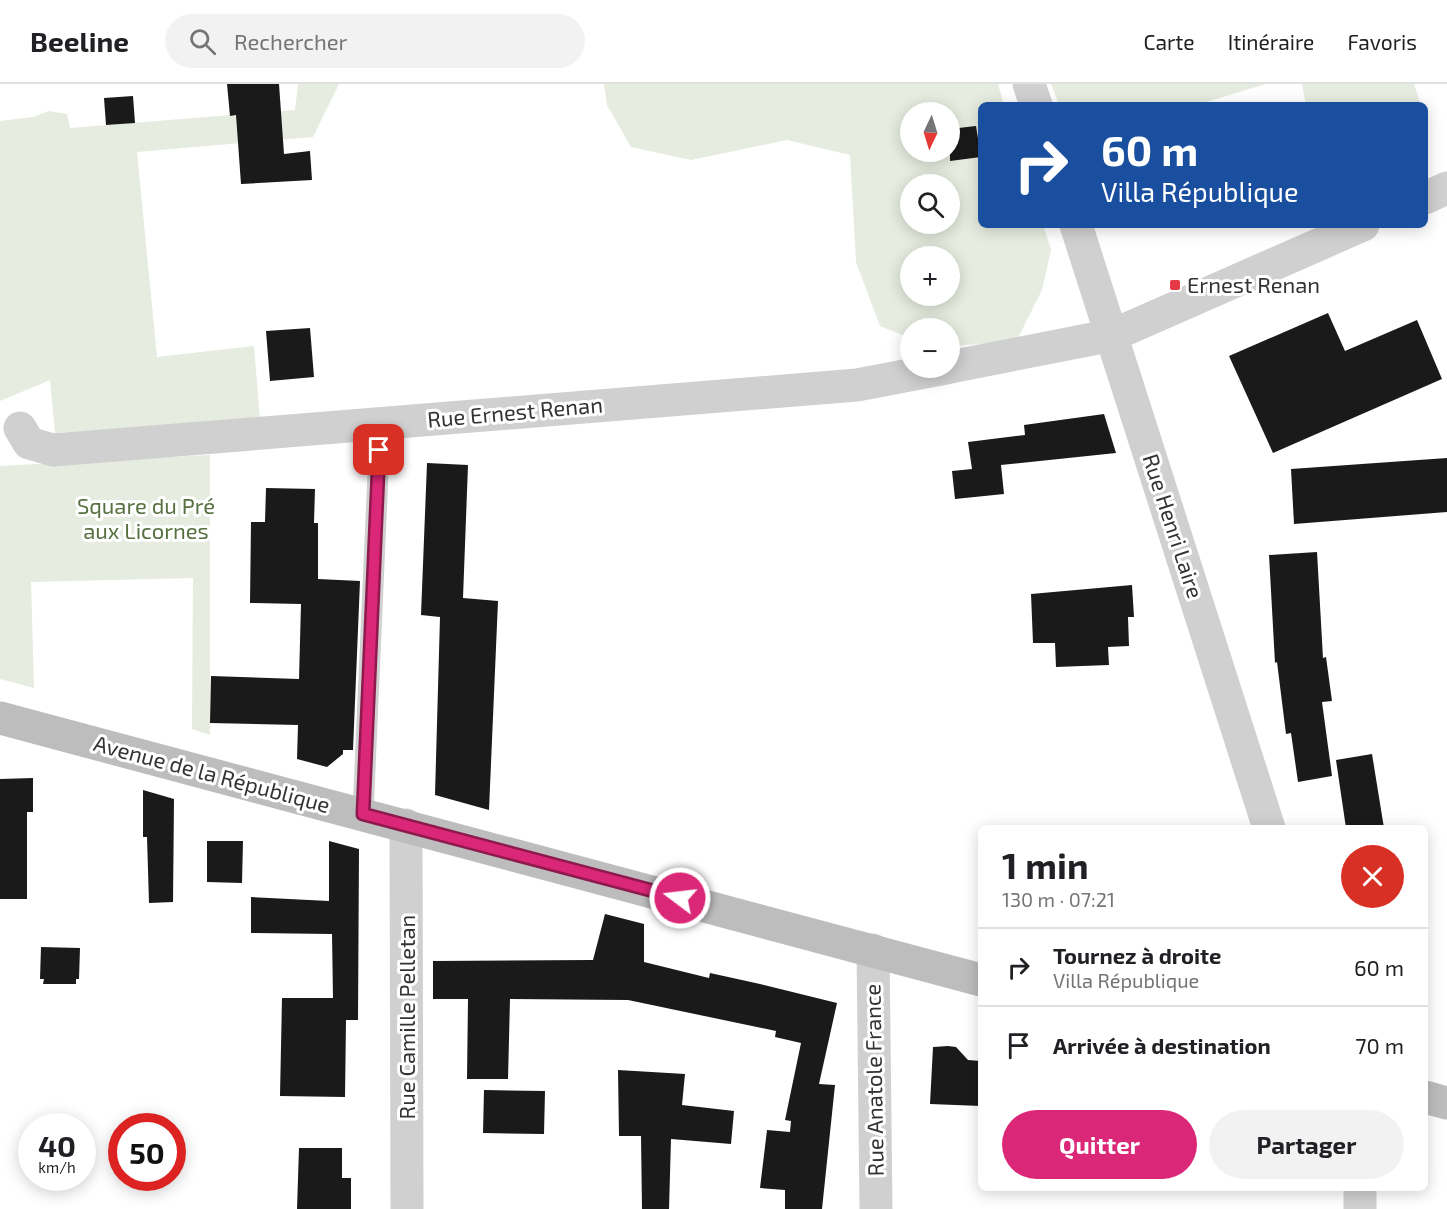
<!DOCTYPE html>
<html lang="fr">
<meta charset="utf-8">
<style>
body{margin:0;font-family:"Exo 2",sans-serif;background:#f2f2f2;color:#202124;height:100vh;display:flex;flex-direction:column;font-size:22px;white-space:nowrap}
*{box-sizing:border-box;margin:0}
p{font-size:20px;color:#757577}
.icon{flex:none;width:33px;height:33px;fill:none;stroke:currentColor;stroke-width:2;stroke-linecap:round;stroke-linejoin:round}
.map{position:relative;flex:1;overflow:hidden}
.panel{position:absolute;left:978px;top:741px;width:450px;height:366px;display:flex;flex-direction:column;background:#fff;border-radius:9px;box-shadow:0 3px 15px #0003}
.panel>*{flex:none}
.banner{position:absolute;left:978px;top:18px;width:450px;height:126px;border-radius:9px;box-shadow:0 3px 15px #0003;background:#1a4fa0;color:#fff;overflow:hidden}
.needle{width:39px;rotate:184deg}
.fabs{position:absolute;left:900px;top:18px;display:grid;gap:12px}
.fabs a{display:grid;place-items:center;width:60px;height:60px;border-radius:50%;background:#fff;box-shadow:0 3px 15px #0003;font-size:30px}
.speed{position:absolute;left:18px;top:1029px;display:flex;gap:12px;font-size:30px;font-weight:700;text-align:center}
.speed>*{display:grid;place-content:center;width:78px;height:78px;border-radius:50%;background:#fff;box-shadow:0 3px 15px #0003;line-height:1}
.speed small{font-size:15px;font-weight:400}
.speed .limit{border:9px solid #d22;background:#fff;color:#111}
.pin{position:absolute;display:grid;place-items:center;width:51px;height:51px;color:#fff;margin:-26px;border-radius:12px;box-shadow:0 3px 9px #0006}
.me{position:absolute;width:66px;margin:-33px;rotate:285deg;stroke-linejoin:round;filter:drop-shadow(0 0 4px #0008)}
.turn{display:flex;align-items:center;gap:21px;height:126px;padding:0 24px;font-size:27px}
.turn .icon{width:78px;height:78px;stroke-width:2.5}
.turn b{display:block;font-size:42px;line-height:51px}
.round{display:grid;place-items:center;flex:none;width:63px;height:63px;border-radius:32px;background:#f2f2f2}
.head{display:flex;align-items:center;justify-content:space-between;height:102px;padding:0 24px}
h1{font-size:36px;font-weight:700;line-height:45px}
.action{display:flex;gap:12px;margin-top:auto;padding:12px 24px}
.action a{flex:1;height:69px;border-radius:36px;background:#db2777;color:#fff;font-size:24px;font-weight:700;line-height:69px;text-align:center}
.action a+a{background:#f2f2f2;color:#202124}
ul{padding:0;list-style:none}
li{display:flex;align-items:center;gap:18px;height:78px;padding:0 24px;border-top:2px solid #e0e0e0}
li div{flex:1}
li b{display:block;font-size:22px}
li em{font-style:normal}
header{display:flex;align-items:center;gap:36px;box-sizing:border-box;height:84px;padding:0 30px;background:#fff;border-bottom:2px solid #e0e0e0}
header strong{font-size:28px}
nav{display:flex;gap:33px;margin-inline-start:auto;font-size:21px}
.search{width:420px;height:54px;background:#f2f2f2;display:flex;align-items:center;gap:15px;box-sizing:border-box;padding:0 21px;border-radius:33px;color:#757577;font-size:22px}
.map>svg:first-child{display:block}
.green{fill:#e6ecdf;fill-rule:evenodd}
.building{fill:#1a1a1a}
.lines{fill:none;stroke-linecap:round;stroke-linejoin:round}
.service{stroke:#d0d0d0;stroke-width:21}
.minor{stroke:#d0d0d0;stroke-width:33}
.secondary{stroke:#bdbdbd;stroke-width:33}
.route-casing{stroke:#8e194d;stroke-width:15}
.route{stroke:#db2777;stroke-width:10}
.poi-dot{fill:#e63946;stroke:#fff;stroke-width:2}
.labels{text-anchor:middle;stroke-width:6;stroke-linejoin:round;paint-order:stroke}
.poi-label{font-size:22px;fill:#333;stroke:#fff;text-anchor:start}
.street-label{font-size:22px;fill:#333;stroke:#fff}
.park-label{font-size:22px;fill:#56703f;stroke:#fff}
</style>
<header>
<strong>Beeline</strong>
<div class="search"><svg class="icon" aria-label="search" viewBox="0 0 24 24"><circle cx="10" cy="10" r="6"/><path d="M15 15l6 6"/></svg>Rechercher</div>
<nav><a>Carte</a><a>Itinéraire</a><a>Favoris</a></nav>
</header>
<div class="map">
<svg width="1447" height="1125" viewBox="0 0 1447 1125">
<rect width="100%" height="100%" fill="#fff"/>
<!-- green -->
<g class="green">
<polygon points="298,0 339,0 313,53 137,68 157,273 254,262 260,336 55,349 50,296 0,317 0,37 33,33 49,27 67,30 70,44 295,26"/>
<path d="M604 0H998L1004 21H981V141H1043L1051 166 1042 206 1016 258 950 262V244H910V254L880 242 856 178 850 71 787 56 691 76 631 63 607 21ZM910 28H950V68H910ZM910 100H950V140H910ZM910 172H950V212H910Z"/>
<polygon points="1051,0 1266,0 1196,21 1059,21"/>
<polygon points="1302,0 1414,0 1421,21 1306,21"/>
<polygon points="210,371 210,651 192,645 193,494 31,498 34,604 0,595 0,382"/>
</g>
<!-- building -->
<g class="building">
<polygon points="227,0 279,0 284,70 310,67 312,96 241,100 236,31 230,32"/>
<polygon points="133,12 135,39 106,41 104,14"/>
<polygon points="976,42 981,73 950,77 950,45"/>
<polygon points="1328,229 1345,267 1417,236 1442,295 1273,369 1229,272"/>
<polygon points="310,244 314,293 270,297 266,247"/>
<polygon points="1104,330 1116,369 1001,381 1004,410 955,415 952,387 972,385 968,358 1025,351 1024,341"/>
<polygon points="1447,374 1447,428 1294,440 1291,385"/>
<polygon points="427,379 468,381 463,514 498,517 489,726 435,711 440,533 421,531"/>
<polygon points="266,404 315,405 314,439 318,439 318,495 360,497 353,666 343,666 343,670 327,683 297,675 298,641 210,639 211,592 299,595 301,520 250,519 251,438 265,438"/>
<polygon points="1317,468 1323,574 1326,573 1332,617 1322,618 1332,692 1298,698 1291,649 1286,650 1277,578 1275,579 1269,471"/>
<polygon points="1132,501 1134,533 1128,533 1129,562 1108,563 1109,581 1056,583 1055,559 1033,559 1031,510"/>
<polygon points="1372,670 1384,744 1346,744 1336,676"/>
<polygon points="33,694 33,728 27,728 27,815 0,815 0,695"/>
<polygon points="143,706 174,715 173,818 149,819 147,753 143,753"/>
<polygon points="207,757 243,757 242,799 207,798"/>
<polygon points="329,757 359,765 358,936 346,936 345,1013 280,1012 282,914 333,914 332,850 251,849 251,813 329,817"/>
<polygon points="605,830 644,840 644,878 709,894 710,889 760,900 837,919 819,1000 835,1001 822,1125 785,1125 785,1106 760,1104 767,1046 790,1048 791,1037 785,1036 801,959 775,953 776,947 628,916 510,915 508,995 467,995 468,915 433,915 433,877 593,876"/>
<polygon points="41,863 80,864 79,895 76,895 76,900 43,900 44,895 40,895"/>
<polygon points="948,962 956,963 968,976 981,977 981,1022 930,1020 933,963"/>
<polygon points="618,986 685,990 682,1021 734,1027 731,1060 671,1055 669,1125 642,1125 641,1052 619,1052"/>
<polygon points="484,1006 545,1007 544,1050 483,1049"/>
<polygon points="299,1064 342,1064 342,1094 351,1094 351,1125 297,1125"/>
</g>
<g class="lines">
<!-- service -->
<polyline class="service" points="363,730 379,366"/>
<!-- minor -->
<g class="minor">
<polyline points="1029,0 1036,21"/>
<polyline points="1425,114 1447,104"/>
<polyline points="1076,141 1269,744"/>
<polyline points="950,283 1113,251 1363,141"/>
<polyline points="20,344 29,359 53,366 857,301 946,284"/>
<polyline points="406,741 407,1125"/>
<polyline points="873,866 876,1125"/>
<polyline points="1360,1125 1360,1104"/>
</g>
<!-- secondary -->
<g class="secondary">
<polyline points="0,634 981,896"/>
<polyline points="1425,1013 1447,1019"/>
</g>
</g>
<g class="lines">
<!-- route casing -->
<g class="route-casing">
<polyline id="route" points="379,366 363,730 680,814"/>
</g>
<!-- route -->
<use href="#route" class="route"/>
</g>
<!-- markers -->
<rect class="poi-dot" x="1169" y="195" width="12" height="12" rx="3"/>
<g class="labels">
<!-- poi labels -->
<g class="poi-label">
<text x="1187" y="209">Ernest Renan</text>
</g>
<!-- street labels -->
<g class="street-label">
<text transform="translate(515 328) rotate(-5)" y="8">Rue Ernest Renan</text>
<text transform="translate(1173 442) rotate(72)" y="8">Rue Henri Laire</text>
<text transform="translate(212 690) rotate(15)" y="8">Avenue de la République</text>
<text transform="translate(407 933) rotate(-90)" y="8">Rue Camille Pelletan</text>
<text transform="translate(874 996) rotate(-91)" y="8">Rue Anatole France</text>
</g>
<!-- park labels -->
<g class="park-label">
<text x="146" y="430">Square du Pré<tspan x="146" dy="25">aux Licornes</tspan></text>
</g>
</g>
</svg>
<div class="fabs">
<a><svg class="needle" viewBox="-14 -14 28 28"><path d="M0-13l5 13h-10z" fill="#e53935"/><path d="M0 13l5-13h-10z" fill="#757577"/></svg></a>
<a><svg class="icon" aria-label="search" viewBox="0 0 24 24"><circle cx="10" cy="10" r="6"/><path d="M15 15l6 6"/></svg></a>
<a>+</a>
<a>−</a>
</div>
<div class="speed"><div>40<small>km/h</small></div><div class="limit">50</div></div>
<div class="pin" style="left:379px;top:366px;background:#d93025"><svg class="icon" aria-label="arrive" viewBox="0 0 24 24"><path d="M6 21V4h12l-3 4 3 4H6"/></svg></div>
<svg class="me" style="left:680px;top:814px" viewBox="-20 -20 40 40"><circle r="17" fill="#db2777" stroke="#fff" stroke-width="3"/><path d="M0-11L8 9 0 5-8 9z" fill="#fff"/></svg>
<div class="banner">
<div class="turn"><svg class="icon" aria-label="right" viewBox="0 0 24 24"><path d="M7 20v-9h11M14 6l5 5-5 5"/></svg><div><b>60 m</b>Villa République</div></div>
</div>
<section class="panel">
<div class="head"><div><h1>1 min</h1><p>130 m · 07:21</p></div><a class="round" style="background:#d93025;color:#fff"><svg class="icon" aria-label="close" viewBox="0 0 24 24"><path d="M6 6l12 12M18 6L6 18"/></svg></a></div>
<ul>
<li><svg class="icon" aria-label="right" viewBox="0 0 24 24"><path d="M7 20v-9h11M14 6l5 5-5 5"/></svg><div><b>Tournez à droite</b><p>Villa République</p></div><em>60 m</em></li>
<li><svg class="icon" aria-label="arrive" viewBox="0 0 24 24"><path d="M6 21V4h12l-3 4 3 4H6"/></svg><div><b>Arrivée à destination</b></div><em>70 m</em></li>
</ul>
<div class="action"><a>Quitter</a><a>Partager</a></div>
</section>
</div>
